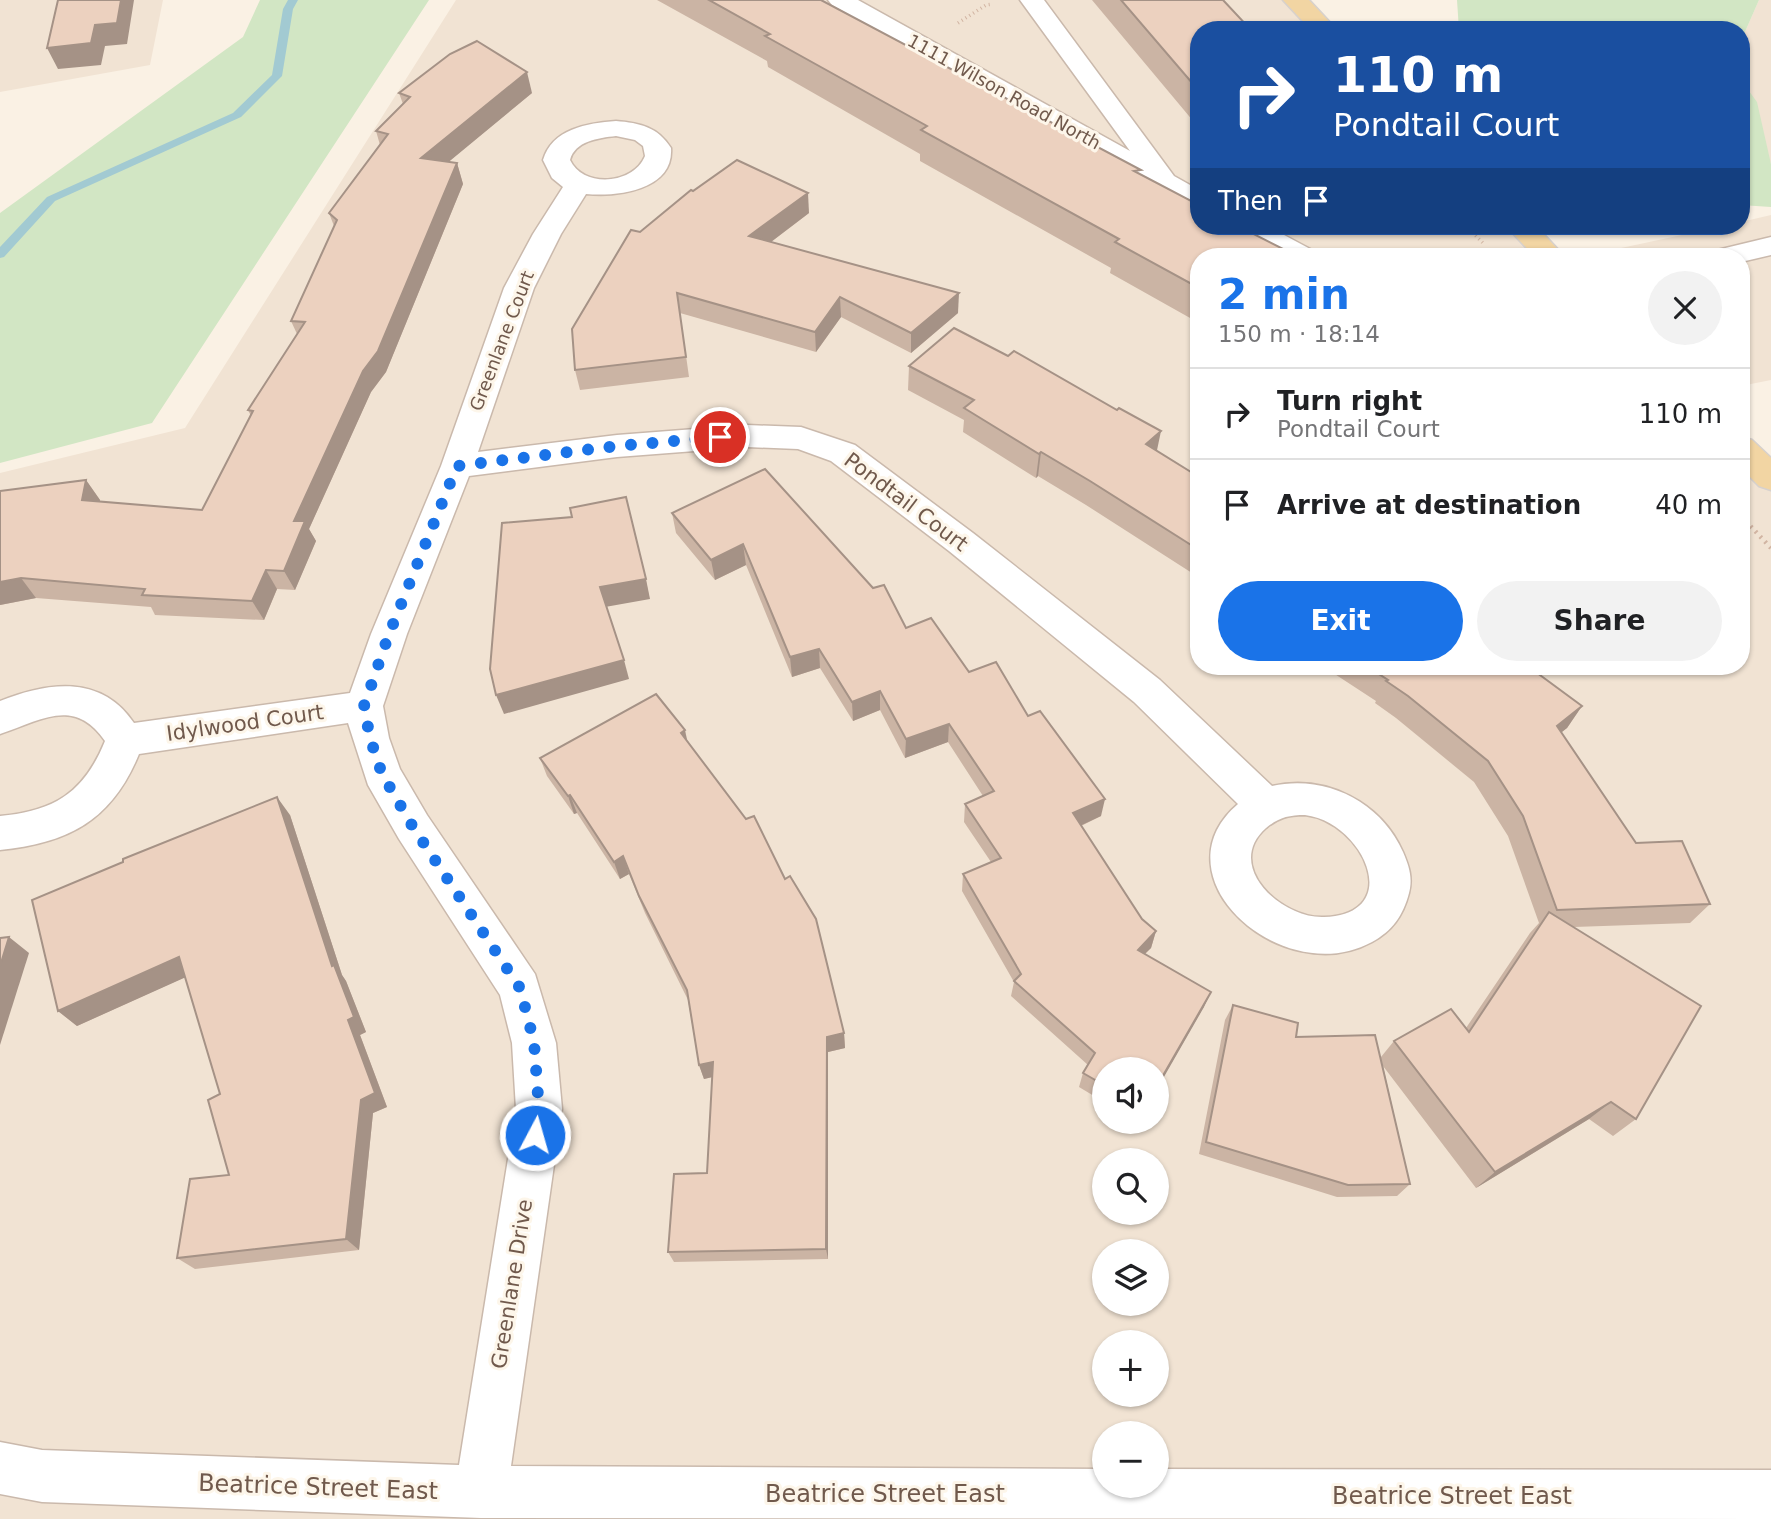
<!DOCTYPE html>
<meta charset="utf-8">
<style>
body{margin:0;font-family:"DejaVu Sans",sans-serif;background:#f2f2f2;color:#202124;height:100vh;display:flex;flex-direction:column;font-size:26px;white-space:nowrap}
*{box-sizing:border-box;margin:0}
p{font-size:23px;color:#757577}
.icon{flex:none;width:38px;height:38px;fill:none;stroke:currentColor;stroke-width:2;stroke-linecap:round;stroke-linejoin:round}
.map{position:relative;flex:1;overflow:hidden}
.side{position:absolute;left:1190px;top:248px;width:560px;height:427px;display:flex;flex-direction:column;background:#fff;border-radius:28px;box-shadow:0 2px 5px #0004}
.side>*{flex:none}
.top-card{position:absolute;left:1190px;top:21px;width:560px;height:214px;border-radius:28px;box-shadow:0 2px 5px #0004;background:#1a4fa0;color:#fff;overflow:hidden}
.tools{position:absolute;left:1092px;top:1057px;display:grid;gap:14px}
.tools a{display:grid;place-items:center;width:77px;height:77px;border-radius:50%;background:#fff;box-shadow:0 2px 5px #0004;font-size:35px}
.pin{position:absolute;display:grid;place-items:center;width:60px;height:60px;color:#fff;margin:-30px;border:4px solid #fff;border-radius:50%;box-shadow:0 2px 7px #0007}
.me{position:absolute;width:77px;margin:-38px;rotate:6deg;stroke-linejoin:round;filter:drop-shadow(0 0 5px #0008)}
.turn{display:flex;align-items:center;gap:24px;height:147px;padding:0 28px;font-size:32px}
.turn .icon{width:91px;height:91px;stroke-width:2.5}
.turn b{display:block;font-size:49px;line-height:60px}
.then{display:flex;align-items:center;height:66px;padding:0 28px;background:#0003;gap:14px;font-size:26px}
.round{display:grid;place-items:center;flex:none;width:74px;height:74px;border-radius:37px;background:#f2f2f2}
.head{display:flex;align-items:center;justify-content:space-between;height:119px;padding:0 28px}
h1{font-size:42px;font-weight:700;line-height:52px;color:#1a73e8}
.cta{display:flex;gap:14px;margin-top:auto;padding:14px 28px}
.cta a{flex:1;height:80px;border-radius:42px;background:#1a73e8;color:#fff;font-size:28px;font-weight:700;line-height:80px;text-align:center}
.cta a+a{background:#f2f2f2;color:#202124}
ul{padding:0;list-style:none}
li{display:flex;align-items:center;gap:21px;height:91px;padding:0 28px;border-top:2px solid #e0e0e0}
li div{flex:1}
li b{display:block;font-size:26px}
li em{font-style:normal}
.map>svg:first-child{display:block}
.residential{fill:#f1e3d3;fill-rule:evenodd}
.green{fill:#d2e6c4}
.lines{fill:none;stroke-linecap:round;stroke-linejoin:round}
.stream{fill:#a2cad2;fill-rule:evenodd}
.minor-casing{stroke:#cab9ac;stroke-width:3}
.major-casing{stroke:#d7d1cd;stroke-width:3}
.path-far1{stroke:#d1b4a2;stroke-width:3.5;stroke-dasharray:1 3.5;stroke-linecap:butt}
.path{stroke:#d1b4a2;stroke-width:4.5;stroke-dasharray:2 5;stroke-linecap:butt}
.minor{fill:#fff;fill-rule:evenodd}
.major{fill:#f2d5a3;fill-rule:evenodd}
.wall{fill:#cbb4a4}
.shaded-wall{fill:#a59286}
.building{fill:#ecd1bf;stroke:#a59286;stroke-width:2}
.route{stroke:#1a73e8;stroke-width:12;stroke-dasharray:0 21.6}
.labels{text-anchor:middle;stroke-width:6;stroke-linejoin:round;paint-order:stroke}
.far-street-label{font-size:18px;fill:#70594c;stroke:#fdf6ea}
.street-label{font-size:21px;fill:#70594c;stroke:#fdf6ea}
.near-street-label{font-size:24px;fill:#70594c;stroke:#fdf6ea}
</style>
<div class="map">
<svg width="1771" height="1519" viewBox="0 0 1771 1519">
<rect width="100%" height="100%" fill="#faf1e4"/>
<!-- residential -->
<g class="residential">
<polygon points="0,0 163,0 150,65 0,92"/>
<path d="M456 0H1295L1324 30H1199V226H1519L1550 257H1199V667H1741V443L1771 473V1519H0V473L185 428ZM1104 1069H1157V1122H1104ZM1104 1160H1157V1213H1104ZM1104 1251H1157V1304H1104ZM1104 1342H1157V1395H1104ZM1104 1433H1157V1486H1104Z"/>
<polygon points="1759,0 1771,0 1771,164 1741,80 1741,41"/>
<polygon points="1771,215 1771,380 1741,386 1741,257 1579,257 1724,226 1741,226 1741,222"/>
</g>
<!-- green -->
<g class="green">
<polygon points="260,0 429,0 152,423 0,463 0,213 243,37"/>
<polygon points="1457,0 1759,0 1741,41 1741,30 1459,30"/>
<polygon points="1741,80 1757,102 1771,164 1771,207 1741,205"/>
</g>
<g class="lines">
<!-- stream -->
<polygon class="stream" points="288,0 298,0 293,9 282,76 241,117 55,201 4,257 0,258 0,247 47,197 233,113 272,75 283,9"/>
<!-- minor casing -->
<g class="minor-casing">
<g id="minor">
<polygon points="828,0 858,0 1130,151 1020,0 1044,0 1174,176 1199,190 1199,209 1189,207 832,5"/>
<path d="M616 121C640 123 658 127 671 148 674 190 617 197 586 194L561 234 534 288 478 452 617 435 747 425 801 427 855 445 973 533 1160 680 1272 786C1326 774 1381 802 1403 852 1409 866 1413 878 1409 893 1403 916 1392 931 1372 942 1283 991 1153 877 1238 804L1134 702 949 551 831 461 798 449 747 447 617 457 469 476 407 634 383 706 389 738 400 769 427 815 535 974 556 1043 562 1109 511 1466 1104 1469V1486H1157V1469L1771 1470V1519L481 1518 42 1502 0 1494V1442L42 1450 459 1465 516 1109 512 1043 500 995 399 839 368 785 348 723 139 754C112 820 69 843 0 850V816C54 811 84 793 105 741 74 696 40 721 0 734V701C48 682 101 674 134 723L350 693 371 634 441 466 504 288 533 234 563 187 552 178 543 160C552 129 587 123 616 121ZM616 136 635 140 643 146 645 156C633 185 583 188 570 160 575 141 598 138 616 136ZM1305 815C1363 822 1406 914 1324 917 1282 919 1223 866 1266 828 1278 818 1288 815 1305 815Z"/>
<polygon points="1232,226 1267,226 1314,251 1318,257 1283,257 1236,232"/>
<polygon points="1771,237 1771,255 1741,262 1741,257 1709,257 1713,251"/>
</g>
</g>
<!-- major casing -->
<g class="major-casing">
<g id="major">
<polygon points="1283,0 1309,0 1337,30 1311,30"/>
<polygon points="1506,226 1536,226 1565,257 1535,257"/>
<polygon points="1741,437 1752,440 1771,458 1771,490 1759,486 1741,468"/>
</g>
</g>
<!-- path-far1 -->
<g class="path-far1">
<polyline points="958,23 986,5 993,4"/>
<polyline points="1466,226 1483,243"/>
</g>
<!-- path -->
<polyline class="path" points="1741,516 1771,548"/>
<!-- minor -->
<use href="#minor" class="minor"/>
<!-- major -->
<use href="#major" class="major"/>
</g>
<!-- wall -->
<g class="wall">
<polygon points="657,0 821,0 1140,175 1199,257 1199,323 1110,273 1111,268 920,161 920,154 768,67 767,61"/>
<polygon points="1092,0 1223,0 1250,29 1199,30 1199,128"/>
<polygon points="399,93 532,93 448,162 457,163 463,184 386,372 371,392 309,529 316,541 295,590 277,589 264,620 155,615 151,607 36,598 0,605 86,480 100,500 99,502 202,510 251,416 248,410 297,334 291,321 334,226 329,213 380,145 376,131 403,104"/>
<polygon points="809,213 771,242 958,313 911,353 841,317 816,352 680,313 689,377 580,390 575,370 640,232"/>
<polygon points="909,366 1156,451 1199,477 1199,583 1191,578 1192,573 1086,505 1038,476 1036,478 963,432 964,420 908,390"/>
<polygon points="765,469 906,628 969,672 1028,716 1101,816 1081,826 1142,919 1156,931 1151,948 1145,954 1204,1007 1104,1069 1104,1102 1079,1087 1083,1073 1088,1065 1011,996 1014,982 962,891 963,874 991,862 964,822 965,804 983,796 948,742 905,758 880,710 853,721 820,668 792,677 746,565 715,580 676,533 672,513"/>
<polygon points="1324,667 1529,667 1582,706 1567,728 1561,732 1636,843 1710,904 1690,923 1574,927 1636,1119 1613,1136 1589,1119 1476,1188 1383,1066 1410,1184 1397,1196 1337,1197 1199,1154 1225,1020 1233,1005 1296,1037 1381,1057 1394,1041 1466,1028 1530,933 1539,923 1508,836 1474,782 1396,718 1375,703 1376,701"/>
<polygon points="688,741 844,1033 845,1048 828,1052 828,1259 674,1262 668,1252 707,1173 712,1077 704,1079 699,1065 688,1000 645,913 629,874 620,879 577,813 574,814 547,776 540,758"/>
<polygon points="290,815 342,975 346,981 366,1032 360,1035 387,1107 373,1113 359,1250 195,1269 177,1258 229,1175 220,1094 185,977 77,1026 58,1011"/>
</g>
<!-- shaded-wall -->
<g class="shaded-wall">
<polygon points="121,0 134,0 127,44 105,46 101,65 58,69 47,48 95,25"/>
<polygon points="527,72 532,93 428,179 421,158"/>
<polygon points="457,163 463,184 386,372 371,392 309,529 316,541 295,590 284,571 294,521"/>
<polygon points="808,193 809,213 751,257 749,236"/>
<polygon points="959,293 958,313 911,353 911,333"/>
<polygon points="840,297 841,317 816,352 815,332"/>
<polygon points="1161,431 1156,455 1146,444"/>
<polygon points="1041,452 1038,476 1036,478 1039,454"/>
<polygon points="86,480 100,500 96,520 82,500"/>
<polygon points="743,544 746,565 715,580 711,560"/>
<polygon points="266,570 277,589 264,620 252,601"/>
<polygon points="21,578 36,598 0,605 0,582"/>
<polygon points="646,579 650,599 605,607 600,587"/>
<polygon points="819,649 820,668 792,677 790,657"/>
<polygon points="624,660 629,679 504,714 496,695"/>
<polygon points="880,691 880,710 853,721 852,702"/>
<polygon points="1582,706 1567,728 1542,748 1557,726"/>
<polygon points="949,724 948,742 905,758 906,739"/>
<polygon points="685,730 689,749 681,733"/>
<polygon points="570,795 577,813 574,814 568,796"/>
<polygon points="277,797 290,815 342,975 346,981 366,1032 360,1035 387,1107 373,1113 359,1250 346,1239 348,1020"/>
<polygon points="1105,799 1101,816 1069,831 1073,813"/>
<polygon points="623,856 629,874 620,879 614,862"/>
<polygon points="1156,931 1151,948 1132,966 1138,950"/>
<polygon points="9,937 29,953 0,1045 0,966"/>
<polygon points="179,957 195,973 77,1026 58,1011"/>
<polygon points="1211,992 1204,1007 1157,1089 1157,1086"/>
<polygon points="844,1033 845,1048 828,1052 828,1259 826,1249 827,1037"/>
<polygon points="713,1062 717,1076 704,1079 699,1065"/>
<polygon points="1611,1102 1589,1119 1476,1188 1495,1172"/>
</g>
<!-- building -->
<g class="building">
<polygon points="58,0 121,0 117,23 95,25 91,43 47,48"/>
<polygon points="709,0 821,0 1141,170 1134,171 1199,205 1199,226 1238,226 1299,257 1199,257 1199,288 1115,242 1119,239 921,130 927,126 765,36 770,34"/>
<polygon points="1121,0 1223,0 1250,29 1256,28 1257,30 1199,30 1199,91"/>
<polygon points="477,41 527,72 421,158 457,163 378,351 363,371 294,521 305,521 284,571 266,570 252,601 142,595 145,589 21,578 0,582 0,491 86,480 82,500 202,510 253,411 248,410 305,322 291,321 337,220 329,213 388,134 376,131 410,97 399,93 450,54"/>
<polygon points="737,160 808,193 749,236 959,293 911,333 840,297 815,332 677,293 686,357 575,370 572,329 631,230 640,232 691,190 693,191"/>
<polygon points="954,328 1008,356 1014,351 1117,410 1119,408 1161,431 1146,444 1199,477 1199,550 1090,481 1041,452 1039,454 964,408 974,400 909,366"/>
<polygon points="765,469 873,588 884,585 906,628 931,618 969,672 996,662 1028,716 1040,711 1105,799 1073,813 1142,919 1156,931 1138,950 1211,992 1157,1086 1157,1069 1104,1069 1104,1085 1083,1073 1095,1053 1014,981 1021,974 963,874 1001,858 965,804 994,791 949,724 906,739 880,691 852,702 819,649 790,657 743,544 711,560 672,513"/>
<polygon points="626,497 646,579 600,587 624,660 496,695 490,669 502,523 572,517 570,508"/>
<polygon points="1368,667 1529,667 1582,706 1557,726 1636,843 1682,841 1710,904 1557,910 1523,816 1488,761 1408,696 1386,681 1388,680"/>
<polygon points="656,694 685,730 681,733 746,819 754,816 785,879 790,876 816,919 844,1033 827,1037 826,1249 668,1252 674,1174 707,1173 713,1062 699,1065 687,990 639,896 623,856 614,862 570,795 568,796 540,758"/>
<polygon points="277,797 332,966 334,965 354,1017 348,1020 375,1093 361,1100 346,1239 177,1258 190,1179 229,1175 208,1100 220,1094 179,957 58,1011 32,900 123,862 123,859"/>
<polygon points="1549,912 1701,1006 1636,1119 1611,1102 1495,1172 1394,1041 1451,1009 1469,1032"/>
<polygon points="9,937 0,966 0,938"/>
<polygon points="1233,1005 1298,1023 1296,1037 1375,1035 1410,1184 1348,1185 1206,1142"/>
</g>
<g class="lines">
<!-- route -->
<polyline class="route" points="535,1135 539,1109 534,1042 520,988 413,827 382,774 370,738 364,706 389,634 457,466 617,446 720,437"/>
</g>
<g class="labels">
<!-- far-street labels -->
<g class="far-street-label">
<text transform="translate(1004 92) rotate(29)" y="6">1111 Wilson Road North</text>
<text transform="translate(502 341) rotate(-69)" y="6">Greenlane Court</text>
</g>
<!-- street labels -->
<g class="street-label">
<text transform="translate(906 502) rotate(37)" y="7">Pondtail Court</text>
<text transform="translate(245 723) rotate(-8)" y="7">Idylwood Court</text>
<text transform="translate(512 1284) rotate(-81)" y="7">Greenlane Drive</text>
</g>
<!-- near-street labels -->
<g class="near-street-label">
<text transform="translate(318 1487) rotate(2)" y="8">Beatrice Street East</text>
<text x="885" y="1502">Beatrice Street East</text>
<text x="1452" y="1504">Beatrice Street East</text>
</g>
</g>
</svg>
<div class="tools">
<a><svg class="icon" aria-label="sound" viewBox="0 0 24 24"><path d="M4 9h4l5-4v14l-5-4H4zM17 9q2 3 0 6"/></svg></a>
<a><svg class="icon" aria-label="search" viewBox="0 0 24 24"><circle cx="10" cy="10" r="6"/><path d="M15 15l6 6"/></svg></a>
<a><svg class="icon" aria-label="layers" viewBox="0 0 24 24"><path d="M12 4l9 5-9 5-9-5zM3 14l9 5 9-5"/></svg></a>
<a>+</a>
<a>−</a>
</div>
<div class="pin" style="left:720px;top:437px;background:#d93025"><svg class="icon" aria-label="arrive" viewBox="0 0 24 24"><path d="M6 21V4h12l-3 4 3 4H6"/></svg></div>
<svg class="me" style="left:535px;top:1135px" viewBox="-20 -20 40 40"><circle r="17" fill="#1a73e8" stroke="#fff" stroke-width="3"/><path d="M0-11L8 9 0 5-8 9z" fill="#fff"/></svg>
<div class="top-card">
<div class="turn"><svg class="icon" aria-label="right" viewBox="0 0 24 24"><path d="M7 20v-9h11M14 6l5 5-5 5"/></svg><div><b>110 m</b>Pondtail Court</div></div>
<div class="then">Then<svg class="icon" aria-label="arrive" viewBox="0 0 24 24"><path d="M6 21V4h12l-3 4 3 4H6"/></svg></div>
</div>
<section class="side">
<div class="head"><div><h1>2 min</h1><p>150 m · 18:14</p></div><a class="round"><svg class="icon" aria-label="close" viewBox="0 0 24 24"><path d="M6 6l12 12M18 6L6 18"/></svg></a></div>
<ul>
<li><svg class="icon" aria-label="right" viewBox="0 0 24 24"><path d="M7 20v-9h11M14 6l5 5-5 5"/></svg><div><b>Turn right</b><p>Pondtail Court</p></div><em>110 m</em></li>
<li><svg class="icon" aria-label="arrive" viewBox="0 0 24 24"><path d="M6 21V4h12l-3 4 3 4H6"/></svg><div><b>Arrive at destination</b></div><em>40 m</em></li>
</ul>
<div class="cta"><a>Exit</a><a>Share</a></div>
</section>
</div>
